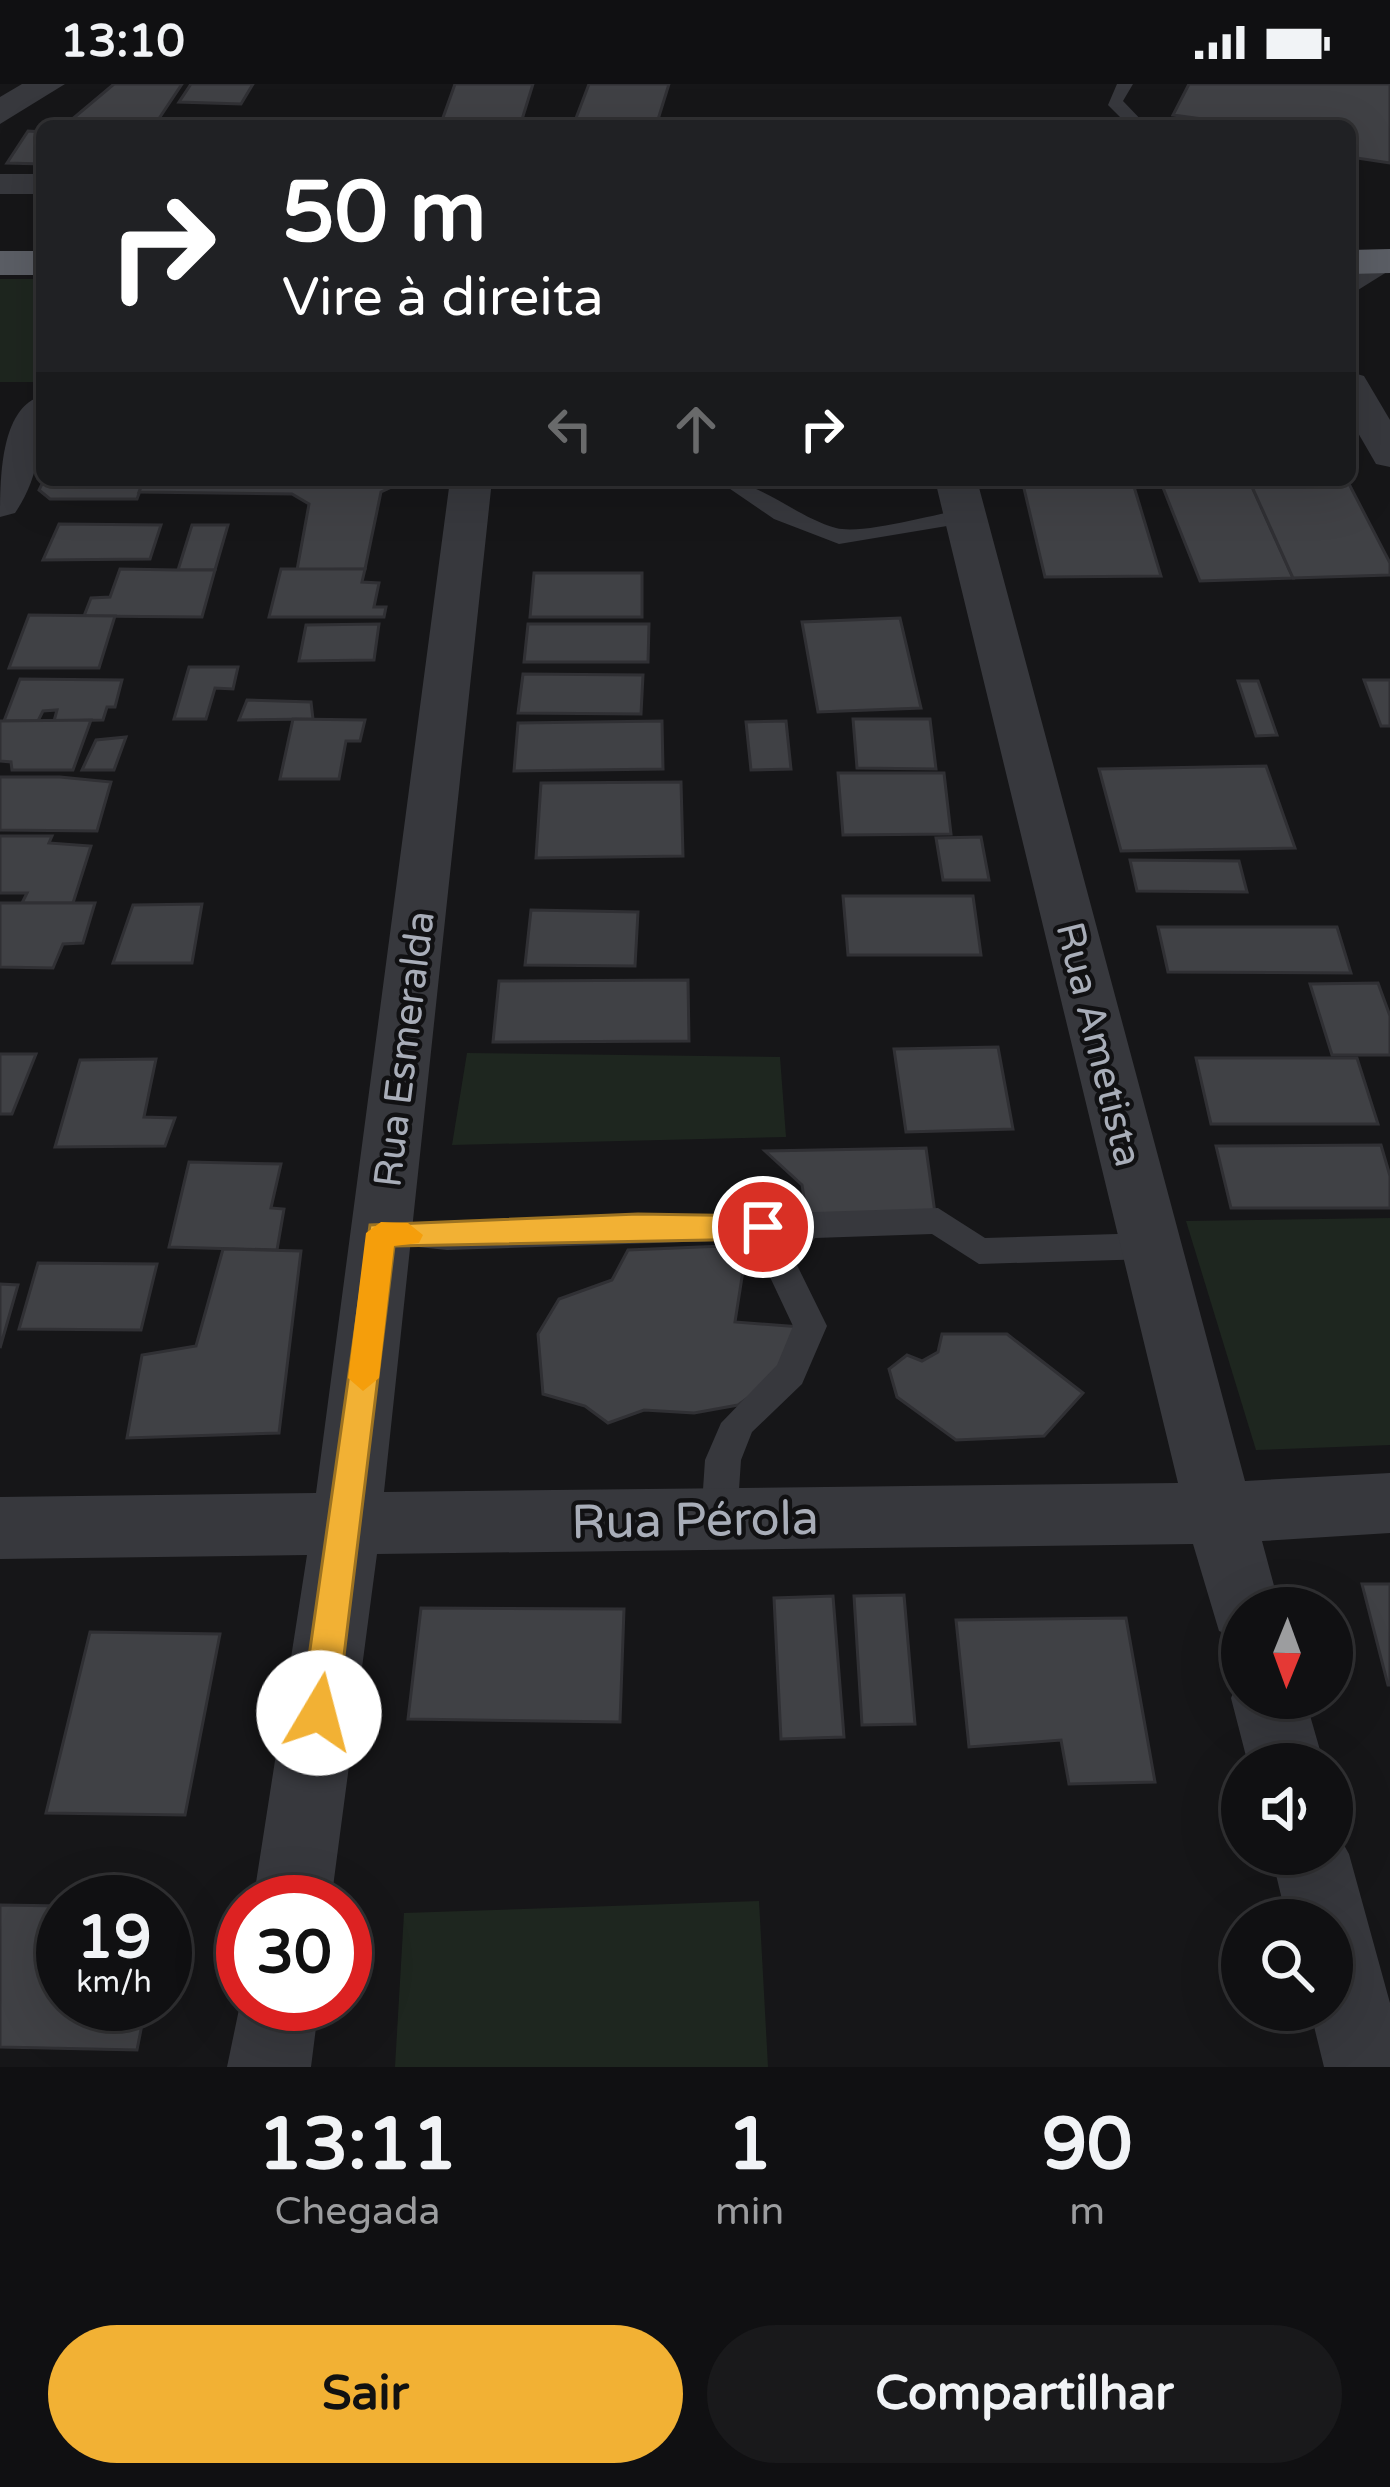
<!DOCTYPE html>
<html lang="pt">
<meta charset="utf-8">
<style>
body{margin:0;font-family:"Varela Round",sans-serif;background:#19191b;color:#f1f3f6;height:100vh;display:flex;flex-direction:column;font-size:45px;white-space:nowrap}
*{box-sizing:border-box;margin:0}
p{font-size:39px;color:#9c9d9f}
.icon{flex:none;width:66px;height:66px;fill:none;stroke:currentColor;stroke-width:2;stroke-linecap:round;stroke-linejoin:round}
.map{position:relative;height:1983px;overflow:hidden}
.side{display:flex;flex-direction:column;background:#101012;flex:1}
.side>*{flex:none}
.guide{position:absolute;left:36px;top:36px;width:1320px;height:366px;border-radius:18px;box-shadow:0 12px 48px #0002,0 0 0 3px #303032;background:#202124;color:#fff;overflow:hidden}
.needle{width:78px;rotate:181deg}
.fabs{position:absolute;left:1221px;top:1503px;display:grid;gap:24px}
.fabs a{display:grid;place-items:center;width:132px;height:132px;border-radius:50%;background:#101012;box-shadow:0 12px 48px #0002,0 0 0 3px #303032;font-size:60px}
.speed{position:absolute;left:36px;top:1791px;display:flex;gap:24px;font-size:60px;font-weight:700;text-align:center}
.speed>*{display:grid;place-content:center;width:156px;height:156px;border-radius:50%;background:#101012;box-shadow:0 12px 48px #0002,0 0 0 3px #303032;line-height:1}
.speed small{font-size:30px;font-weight:400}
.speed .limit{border:18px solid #d22;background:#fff;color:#111}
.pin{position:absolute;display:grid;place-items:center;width:102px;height:102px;color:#fff;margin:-51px;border:6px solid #fff;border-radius:50%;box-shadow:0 3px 12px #0007}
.me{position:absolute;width:132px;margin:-66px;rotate:8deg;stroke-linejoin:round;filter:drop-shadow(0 0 9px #0008)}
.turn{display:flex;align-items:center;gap:42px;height:252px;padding:0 48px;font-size:54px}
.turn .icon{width:156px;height:156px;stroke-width:2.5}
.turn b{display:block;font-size:84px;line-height:102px}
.lanes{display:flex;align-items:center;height:114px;padding:0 48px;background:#0003;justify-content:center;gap:60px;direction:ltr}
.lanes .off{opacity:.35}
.eta{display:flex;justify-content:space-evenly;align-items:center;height:204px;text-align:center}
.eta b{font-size:72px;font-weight:700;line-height:84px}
.cta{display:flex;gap:24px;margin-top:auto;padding:24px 48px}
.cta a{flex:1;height:138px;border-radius:72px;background:#f2b134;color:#111;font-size:48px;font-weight:700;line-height:138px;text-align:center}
.cta a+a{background:#19191b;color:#f1f3f6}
.status{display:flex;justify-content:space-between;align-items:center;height:84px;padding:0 60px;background:#101012;direction:ltr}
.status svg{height:33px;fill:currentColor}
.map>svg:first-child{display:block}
.green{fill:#1e261f}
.building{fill:#404145;stroke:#303034;stroke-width:3}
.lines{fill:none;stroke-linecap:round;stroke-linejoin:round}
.service{fill:#37383d;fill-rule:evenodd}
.minor{fill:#37383d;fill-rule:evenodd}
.tertiary{fill:#37383d;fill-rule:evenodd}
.trunk{fill:#5b5e65;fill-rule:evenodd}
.route{fill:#f2b134;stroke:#9d7322;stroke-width:3}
.slow{fill:#f59e0b}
.labels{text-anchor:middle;stroke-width:9;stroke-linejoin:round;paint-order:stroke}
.street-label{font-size:39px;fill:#a8adb8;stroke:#111113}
.near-street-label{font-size:48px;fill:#a8adb8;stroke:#111113}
</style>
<div class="status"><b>13:10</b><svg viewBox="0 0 49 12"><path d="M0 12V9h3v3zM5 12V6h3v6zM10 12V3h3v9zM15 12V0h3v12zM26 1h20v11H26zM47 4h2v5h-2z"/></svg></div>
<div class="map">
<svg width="1390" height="1983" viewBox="0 0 1390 1983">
<rect width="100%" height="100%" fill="#161618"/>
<!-- green -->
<g class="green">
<rect x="0" y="195" width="42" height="103"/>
<polygon points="467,969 780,973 786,1053 452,1061"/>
<polygon points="1390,1134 1390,1361 1256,1366 1186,1137"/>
<polygon points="759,1817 768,1983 395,1983 404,1829"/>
</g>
<!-- building -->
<g class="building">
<polygon points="114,0 182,0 154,42 64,42"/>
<polygon points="191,0 253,0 241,20 179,18"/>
<polygon points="455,0 533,0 520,42 440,42"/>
<polygon points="589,0 669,0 656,42 573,42"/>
<polygon points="1189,0 1390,0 1390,79 1350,73 1350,42 1214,42 1217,37 1173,31"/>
<polygon points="28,47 42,48 42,80 7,79"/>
<polygon points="44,396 144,396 137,415 50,415 39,406"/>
<polygon points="144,396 407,396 381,408 365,485 297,486 309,420 292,410 139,408"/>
<polygon points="1022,396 1132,396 1161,492 1045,493"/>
<polygon points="1160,396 1249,396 1293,494 1200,497"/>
<polygon points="1249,396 1347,396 1390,479 1390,491 1293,494"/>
<polygon points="59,440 161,441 150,475 43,476"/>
<polygon points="192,441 228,441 215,486 178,486"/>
<polygon points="120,485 178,486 215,486 202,533 84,532 91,514 110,513"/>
<polygon points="281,485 365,485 362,498 379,499 374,523 386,523 384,533 269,533"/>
<polygon points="534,489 642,489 642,533 530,533"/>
<polygon points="29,531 115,532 99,584 9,584"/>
<polygon points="900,534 921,624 818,628 802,538"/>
<polygon points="379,540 374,576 299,577 306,541"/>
<polygon points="528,540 649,540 648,578 524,578"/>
<polygon points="189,583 238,583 233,605 215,604 206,635 174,635"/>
<polygon points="523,590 643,591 641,630 518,629"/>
<polygon points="20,595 122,596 115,623 107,623 103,636 54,637 57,626 43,627 38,637 4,637"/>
<polygon points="1364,596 1390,596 1390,642 1381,642"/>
<polygon points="1238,597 1258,597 1277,651 1256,652"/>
<polygon points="247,616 311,618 313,635 239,636"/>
<polygon points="293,635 365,636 360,657 346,657 339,695 280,695"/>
<polygon points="853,635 930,635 936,685 857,684"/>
<polygon points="91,636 73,686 12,686 11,678 0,677 0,637"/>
<polygon points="662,637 663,685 514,687 518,639"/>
<polygon points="786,637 791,685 751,686 746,638"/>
<polygon points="126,653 114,686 82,686 96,656"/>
<polygon points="1266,682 1295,764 1121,767 1099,685"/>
<polygon points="838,689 944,689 951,750 843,751"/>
<polygon points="0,693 60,693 111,698 97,747 0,746"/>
<polygon points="681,698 683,772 536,774 541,699"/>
<polygon points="0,752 52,752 49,759 91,762 73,819 22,819 27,809 0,809"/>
<polygon points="981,753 989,796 943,796 936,754"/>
<polygon points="1130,776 1239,777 1247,808 1137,807"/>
<polygon points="843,812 973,812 981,871 848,871"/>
<polygon points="0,819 95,819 83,859 63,860 53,884 0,883"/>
<polygon points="202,820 192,879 113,879 133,821"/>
<polygon points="531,826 638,828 635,882 525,881"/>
<polygon points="1158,843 1337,843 1351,889 1168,888"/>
<polygon points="688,896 689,957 493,958 499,897"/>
<polygon points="1378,899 1390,932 1390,971 1332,971 1310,900"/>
<polygon points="998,963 1013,1045 906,1048 894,965"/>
<polygon points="0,970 36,970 12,1030 0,1030"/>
<polygon points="1196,974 1357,974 1378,1040 1211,1040"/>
<polygon points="156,975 144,1033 175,1034 165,1062 55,1063 80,976"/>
<polygon points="1381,1061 1390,1092 1390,1124 1231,1124 1216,1062"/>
<polygon points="926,1064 935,1129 807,1133 802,1101 765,1067"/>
<polygon points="189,1078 281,1080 271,1124 284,1125 277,1166 169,1163"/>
<polygon points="747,1161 735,1238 802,1243 773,1296 738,1321 694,1329 644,1326 608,1339 585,1322 543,1310 538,1250 559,1215 612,1196 628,1166"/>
<polygon points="223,1165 301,1167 279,1349 127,1354 142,1271 196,1262"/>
<polygon points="38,1179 157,1180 141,1246 19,1245"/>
<polygon points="0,1200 18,1201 0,1264"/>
<polygon points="942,1250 1007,1250 1083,1309 1044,1352 956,1356 897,1313 889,1285 907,1271 922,1277 938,1268"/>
<polygon points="1362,1500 1390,1500 1390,1601 1388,1601"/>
<polygon points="904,1511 915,1640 862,1641 854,1512"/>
<polygon points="833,1512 844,1653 781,1655 774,1514"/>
<polygon points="421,1524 624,1525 620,1638 408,1635"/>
<polygon points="1126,1534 1155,1698 1069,1700 1061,1656 969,1663 956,1536"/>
<polygon points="90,1548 220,1550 185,1731 46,1729"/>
<polygon points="0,1821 63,1822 63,1920 146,1920 137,1966 0,1963"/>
</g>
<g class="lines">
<!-- service -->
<g class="service">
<polygon points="1117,0 1133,0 1123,17 1147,42 1129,42 1108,21"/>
<path d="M717 396C761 396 793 432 836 444 863 451 935 430 965 425L976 432 965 439 839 460 774 435Z"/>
<polygon points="938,1124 985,1154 1151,1149 1162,1153 1167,1162 1162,1171 1151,1175 979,1180 932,1150 815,1154 795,1177 827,1242 802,1300 752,1348 741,1376 737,1435 732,1446 719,1451 706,1446 701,1435 705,1376 721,1339 777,1281 793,1242 761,1174 774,1155 447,1166 370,1158 365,1149 370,1140 381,1136 447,1140"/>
</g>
<!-- minor -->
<g class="minor">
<rect x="0" y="90" width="42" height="20"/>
<polygon points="1380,166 1390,169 1390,186 1350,211 1350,183"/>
<polygon points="1350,288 1364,292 1390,336 1390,383 1376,380 1350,335"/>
<path d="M42 312C42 355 40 392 15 429L0 433C0 396 0 323 42 312Z"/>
<polygon points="450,396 492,396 384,1408 1178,1399 935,396 977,396 1245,1397 1390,1389 1390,1449 1262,1457 1280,1524 1242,1524 1242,1556 1219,1547 1193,1460 377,1470 331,1818 253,1818 307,1471 0,1475 0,1413 316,1409"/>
<polygon points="1242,1589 1242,1614 1305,1614 1324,1680 1248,1680 1231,1614"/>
<polygon points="1332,1740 1349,1770 1390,1919 1390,1983 1324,1983 1310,1926 1332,1926 1332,1836 1287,1836 1271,1770 1332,1770"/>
<polygon points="243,1906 243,1920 319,1920 311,1983 227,1983"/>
</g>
<!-- tertiary -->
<polygon class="tertiary" points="22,0 65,0 0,40 0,13"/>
<!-- trunk -->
<g class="trunk">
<polygon points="1390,165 1390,189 1350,190 1350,166"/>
<rect x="0" y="167" width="42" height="24"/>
</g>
</g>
<!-- route -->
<polygon class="route" points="638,1130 763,1132 777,1143 763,1155 394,1162 337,1629 331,1641 319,1646 306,1641 301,1629 370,1141"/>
<!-- slow -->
<polygon class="slow" points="381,1138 408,1139 423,1151 419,1159 394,1162 379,1294 363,1307 348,1294 366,1149"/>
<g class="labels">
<!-- street labels -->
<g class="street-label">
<text transform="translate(1100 960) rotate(76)" y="14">Rua Ametista</text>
<text transform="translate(403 965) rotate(-83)" y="14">Rua Esmeralda</text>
</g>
<!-- near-street labels -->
<g class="near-street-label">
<text transform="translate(695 1435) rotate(-1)" y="17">Rua Pérola</text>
</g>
</g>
</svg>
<div class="fabs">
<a><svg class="needle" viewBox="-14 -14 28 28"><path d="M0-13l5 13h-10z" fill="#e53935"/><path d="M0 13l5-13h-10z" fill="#9c9d9f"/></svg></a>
<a><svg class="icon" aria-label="sound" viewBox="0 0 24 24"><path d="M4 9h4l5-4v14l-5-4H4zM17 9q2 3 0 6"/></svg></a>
<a><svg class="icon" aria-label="search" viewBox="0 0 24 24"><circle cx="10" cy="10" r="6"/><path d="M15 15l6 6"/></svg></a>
</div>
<div class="speed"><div>19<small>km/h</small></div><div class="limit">30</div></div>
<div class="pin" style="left:763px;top:1143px;background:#d93025"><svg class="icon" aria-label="arrive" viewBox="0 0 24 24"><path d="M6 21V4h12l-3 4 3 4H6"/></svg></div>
<svg class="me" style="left:319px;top:1629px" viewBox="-20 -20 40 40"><circle r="19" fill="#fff"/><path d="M0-13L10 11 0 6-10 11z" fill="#f2b134"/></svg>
<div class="guide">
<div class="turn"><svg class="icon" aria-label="right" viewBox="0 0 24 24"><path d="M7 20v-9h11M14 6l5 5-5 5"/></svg><div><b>50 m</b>Vire à direita</div></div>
<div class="lanes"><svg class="icon off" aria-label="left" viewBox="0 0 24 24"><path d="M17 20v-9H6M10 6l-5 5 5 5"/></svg><svg class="icon off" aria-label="ahead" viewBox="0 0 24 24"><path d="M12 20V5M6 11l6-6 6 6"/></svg><svg class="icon" aria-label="right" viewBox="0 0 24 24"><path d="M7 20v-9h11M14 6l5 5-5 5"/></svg></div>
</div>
</div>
<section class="side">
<div class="eta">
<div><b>13:11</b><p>Chegada</p></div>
<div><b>1</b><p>min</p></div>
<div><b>90</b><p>m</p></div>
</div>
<div class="cta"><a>Sair</a><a>Compartilhar</a></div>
</section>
